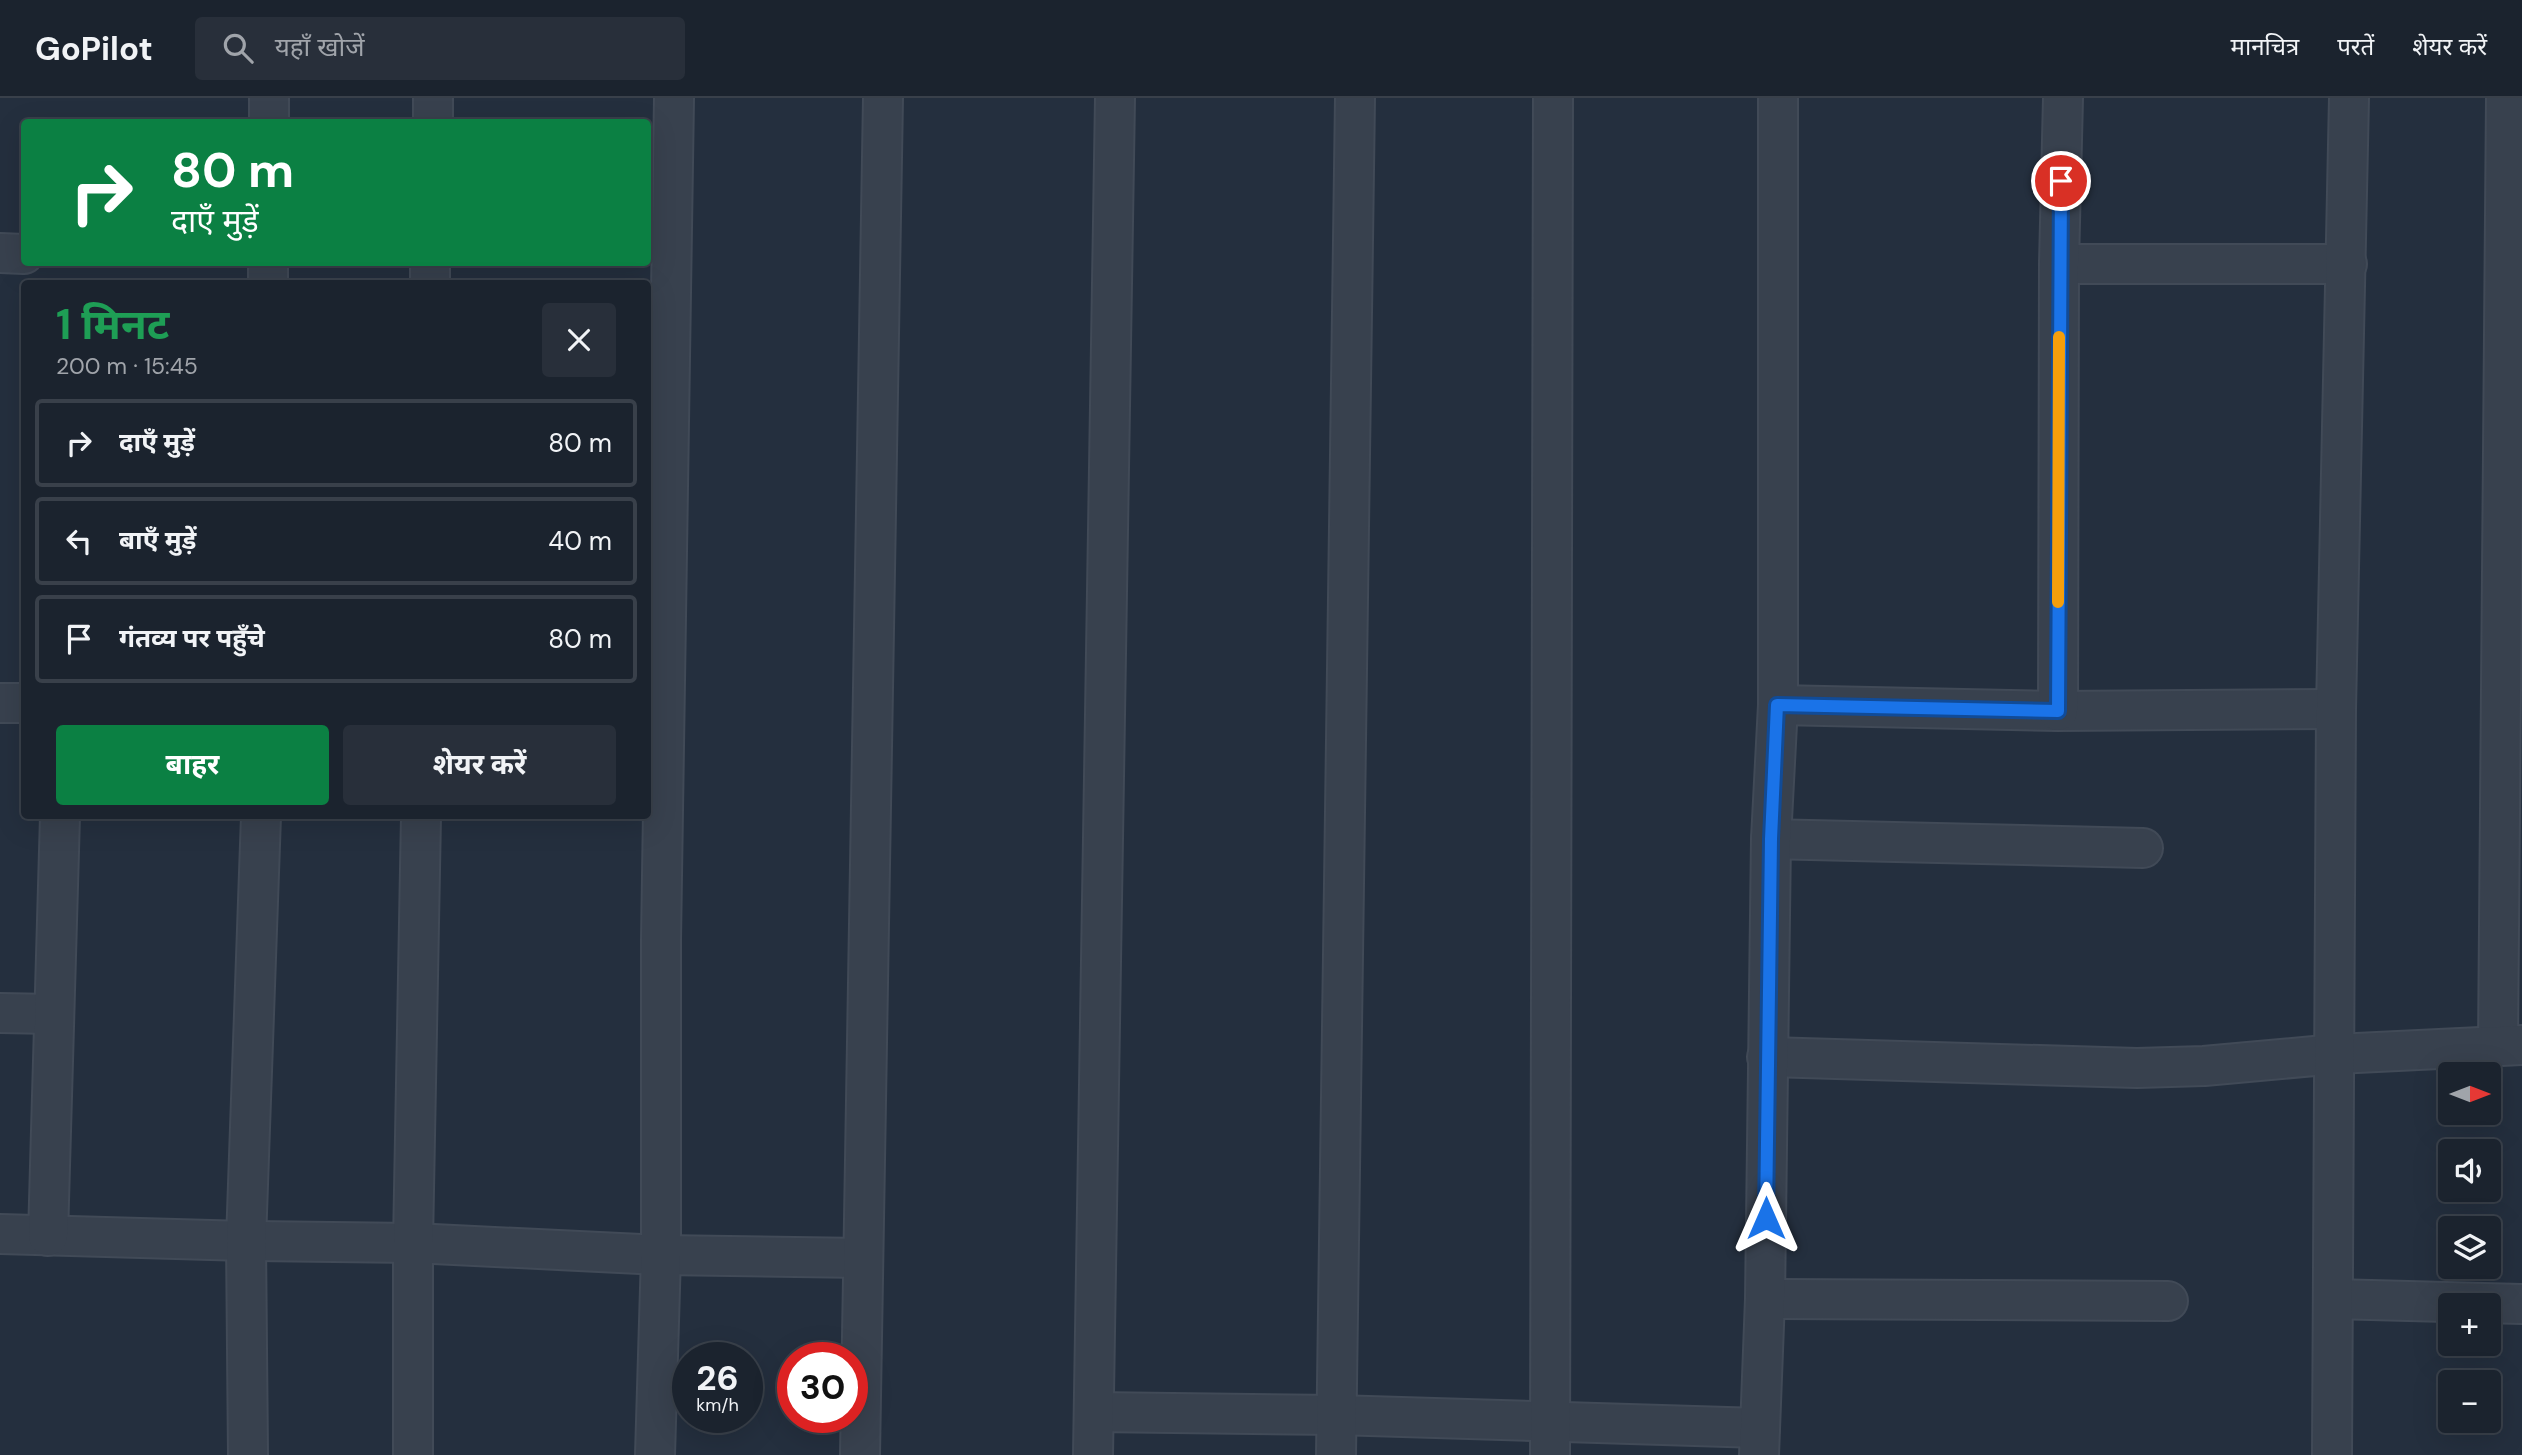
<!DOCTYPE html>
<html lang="hi">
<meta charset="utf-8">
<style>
body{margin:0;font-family:"DM Sans","Noto Sans Devanagari",sans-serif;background:#282f3a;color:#f1f3f6;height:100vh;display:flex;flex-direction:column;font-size:26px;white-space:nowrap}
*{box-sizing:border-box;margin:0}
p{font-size:23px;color:#a0a4aa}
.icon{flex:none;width:38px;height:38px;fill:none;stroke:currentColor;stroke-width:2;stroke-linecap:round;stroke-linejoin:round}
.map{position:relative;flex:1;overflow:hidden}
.panel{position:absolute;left:21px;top:182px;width:630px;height:539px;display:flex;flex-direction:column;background:#1b232e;border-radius:7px;box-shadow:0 7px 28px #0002,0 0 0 2px #39404a}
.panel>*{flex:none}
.banner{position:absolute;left:21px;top:21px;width:630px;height:147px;border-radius:7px;box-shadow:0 7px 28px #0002,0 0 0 2px #39404a;background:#0b8043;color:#fff;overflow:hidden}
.needle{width:46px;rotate:90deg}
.controls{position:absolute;left:2438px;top:964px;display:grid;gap:14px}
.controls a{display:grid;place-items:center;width:63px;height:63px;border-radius:7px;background:#1b232e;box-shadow:0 7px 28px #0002,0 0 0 2px #39404a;font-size:35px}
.speed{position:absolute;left:672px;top:1244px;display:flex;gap:14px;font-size:35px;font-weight:700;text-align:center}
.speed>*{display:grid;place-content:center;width:91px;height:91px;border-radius:50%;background:#1b232e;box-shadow:0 7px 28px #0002,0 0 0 2px #39404a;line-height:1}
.speed small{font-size:18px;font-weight:400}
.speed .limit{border:10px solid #d22;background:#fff;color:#111}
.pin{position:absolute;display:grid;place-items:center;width:60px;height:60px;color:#fff;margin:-30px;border:4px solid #fff;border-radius:50%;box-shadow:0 2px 7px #0007}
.me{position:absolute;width:77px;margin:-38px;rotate:0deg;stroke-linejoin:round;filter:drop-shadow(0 0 5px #0008)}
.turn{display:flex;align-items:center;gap:24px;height:147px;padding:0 35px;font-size:32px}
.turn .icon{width:91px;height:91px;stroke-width:2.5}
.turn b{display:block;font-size:49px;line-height:60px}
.round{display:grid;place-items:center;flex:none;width:74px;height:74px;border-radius:7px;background:#282f3a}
.overview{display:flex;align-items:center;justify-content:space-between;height:119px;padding:0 35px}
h1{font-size:42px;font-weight:700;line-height:52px;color:#1e9e55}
.button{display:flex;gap:14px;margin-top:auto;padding:14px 35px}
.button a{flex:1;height:80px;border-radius:7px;background:#0b8043;color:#fff;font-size:28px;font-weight:700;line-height:80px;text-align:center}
.button a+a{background:#282f3a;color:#f1f3f6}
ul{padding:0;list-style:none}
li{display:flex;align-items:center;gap:21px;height:88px;margin:0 14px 10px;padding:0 21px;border:4px solid #39404a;border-radius:7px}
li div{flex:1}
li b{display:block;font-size:26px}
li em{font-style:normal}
header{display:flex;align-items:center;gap:42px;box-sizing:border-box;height:98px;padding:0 35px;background:#1b232e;border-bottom:2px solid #39404a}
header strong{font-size:33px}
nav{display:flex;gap:38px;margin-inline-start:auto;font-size:24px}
.search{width:490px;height:63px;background:#282f3a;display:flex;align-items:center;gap:18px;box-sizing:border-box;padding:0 24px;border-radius:7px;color:#a0a4aa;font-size:26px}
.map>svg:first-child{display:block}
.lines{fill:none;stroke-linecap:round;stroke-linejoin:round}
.minor-casing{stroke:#414a57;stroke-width:42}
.minor{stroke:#38414e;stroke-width:38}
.route-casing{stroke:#114b97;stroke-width:18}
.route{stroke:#1a73e8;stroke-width:12}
.slow{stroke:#f59e0b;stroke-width:12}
</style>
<header>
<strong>GoPilot</strong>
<div class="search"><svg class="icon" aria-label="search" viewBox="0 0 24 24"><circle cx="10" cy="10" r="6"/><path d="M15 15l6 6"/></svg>यहाँ खोजें</div>
<nav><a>मानचित्र</a><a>परतें</a><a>शेयर करें</a></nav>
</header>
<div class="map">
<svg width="2522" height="1357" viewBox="0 0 2522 1357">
<rect width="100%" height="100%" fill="#242f3e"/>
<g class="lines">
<!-- minor casing -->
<g class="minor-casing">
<g id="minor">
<polyline points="269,24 269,0"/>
<polyline points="433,24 433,0"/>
<polyline points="0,155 24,156"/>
<polyline points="2059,166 2347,166"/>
<polyline points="268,186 268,164"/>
<polyline points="430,186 430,164"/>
<polyline points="0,605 24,605"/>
<polyline points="1778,607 2058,613 2336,611"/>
<polyline points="2058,613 2059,166 2063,0"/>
<polyline points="1771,741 2143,750"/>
<polyline points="0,915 53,916"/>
<polyline points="2498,948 2506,0"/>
<polyline points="1767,959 2137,970 2204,968 2336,956 2522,947"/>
<polyline points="0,1136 246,1143 413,1145 661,1157 863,1160"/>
<polyline points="48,1138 60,718"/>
<polyline points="1765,1201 2168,1203"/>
<polyline points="2333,1201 2522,1206"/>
<polyline points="1094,1314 1336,1317 1760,1330"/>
<polyline points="248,1357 246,1143 261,718"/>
<polyline points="413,1357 413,1145 421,718"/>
<polyline points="655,1357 661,1157 661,842 674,0"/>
<polyline points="860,1357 883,0"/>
<polyline points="1093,1357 1115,0"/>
<polyline points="1336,1357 1355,0"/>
<polyline points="1550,1357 1553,0"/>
<polyline points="1759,1357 1765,1201 1771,741 1778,607 1778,0"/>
<polyline points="2332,1357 2336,611 2349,0"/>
</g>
</g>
<!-- minor -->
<use href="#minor" class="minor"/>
</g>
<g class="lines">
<!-- route casing -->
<g class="route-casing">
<polyline id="route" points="1766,1120 1771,741 1777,607 2058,613 2061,83"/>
</g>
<!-- route -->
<use href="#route" class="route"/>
<!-- slow -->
<polyline class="slow" points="2058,504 2059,239"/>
</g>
</svg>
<div class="controls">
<a><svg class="needle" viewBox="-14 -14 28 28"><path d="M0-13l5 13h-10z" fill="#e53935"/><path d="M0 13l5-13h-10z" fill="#a0a4aa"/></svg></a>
<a><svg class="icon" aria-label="sound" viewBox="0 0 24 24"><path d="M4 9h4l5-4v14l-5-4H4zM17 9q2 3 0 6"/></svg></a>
<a><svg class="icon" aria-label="layers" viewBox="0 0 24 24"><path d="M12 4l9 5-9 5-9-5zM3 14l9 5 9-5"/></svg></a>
<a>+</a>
<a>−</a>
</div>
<div class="speed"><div>26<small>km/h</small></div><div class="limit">30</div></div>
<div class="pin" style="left:2061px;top:83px;background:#d93025"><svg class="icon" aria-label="arrive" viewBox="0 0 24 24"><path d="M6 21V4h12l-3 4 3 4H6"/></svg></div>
<svg class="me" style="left:1766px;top:1120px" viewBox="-20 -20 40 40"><path d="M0-17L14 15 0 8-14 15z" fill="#1a73e8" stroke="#fff" stroke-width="4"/></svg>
<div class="banner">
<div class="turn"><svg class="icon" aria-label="right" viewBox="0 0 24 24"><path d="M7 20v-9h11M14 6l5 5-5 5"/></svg><div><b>80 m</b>दाएँ मुड़ें</div></div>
</div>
<section class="panel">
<div class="overview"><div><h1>1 मिनट</h1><p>200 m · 15:45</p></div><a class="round"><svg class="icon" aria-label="close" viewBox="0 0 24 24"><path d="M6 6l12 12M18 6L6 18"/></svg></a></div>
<ul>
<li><svg class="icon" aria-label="right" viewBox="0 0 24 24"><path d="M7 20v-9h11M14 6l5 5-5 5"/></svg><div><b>दाएँ मुड़ें</b></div><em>80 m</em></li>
<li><svg class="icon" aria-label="left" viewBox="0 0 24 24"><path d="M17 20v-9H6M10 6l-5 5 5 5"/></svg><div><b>बाएँ मुड़ें</b></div><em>40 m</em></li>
<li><svg class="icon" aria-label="arrive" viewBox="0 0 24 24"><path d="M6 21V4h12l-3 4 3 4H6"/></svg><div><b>गंतव्य पर पहुँचे</b></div><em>80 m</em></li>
</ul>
<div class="button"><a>बाहर</a><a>शेयर करें</a></div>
</section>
</div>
